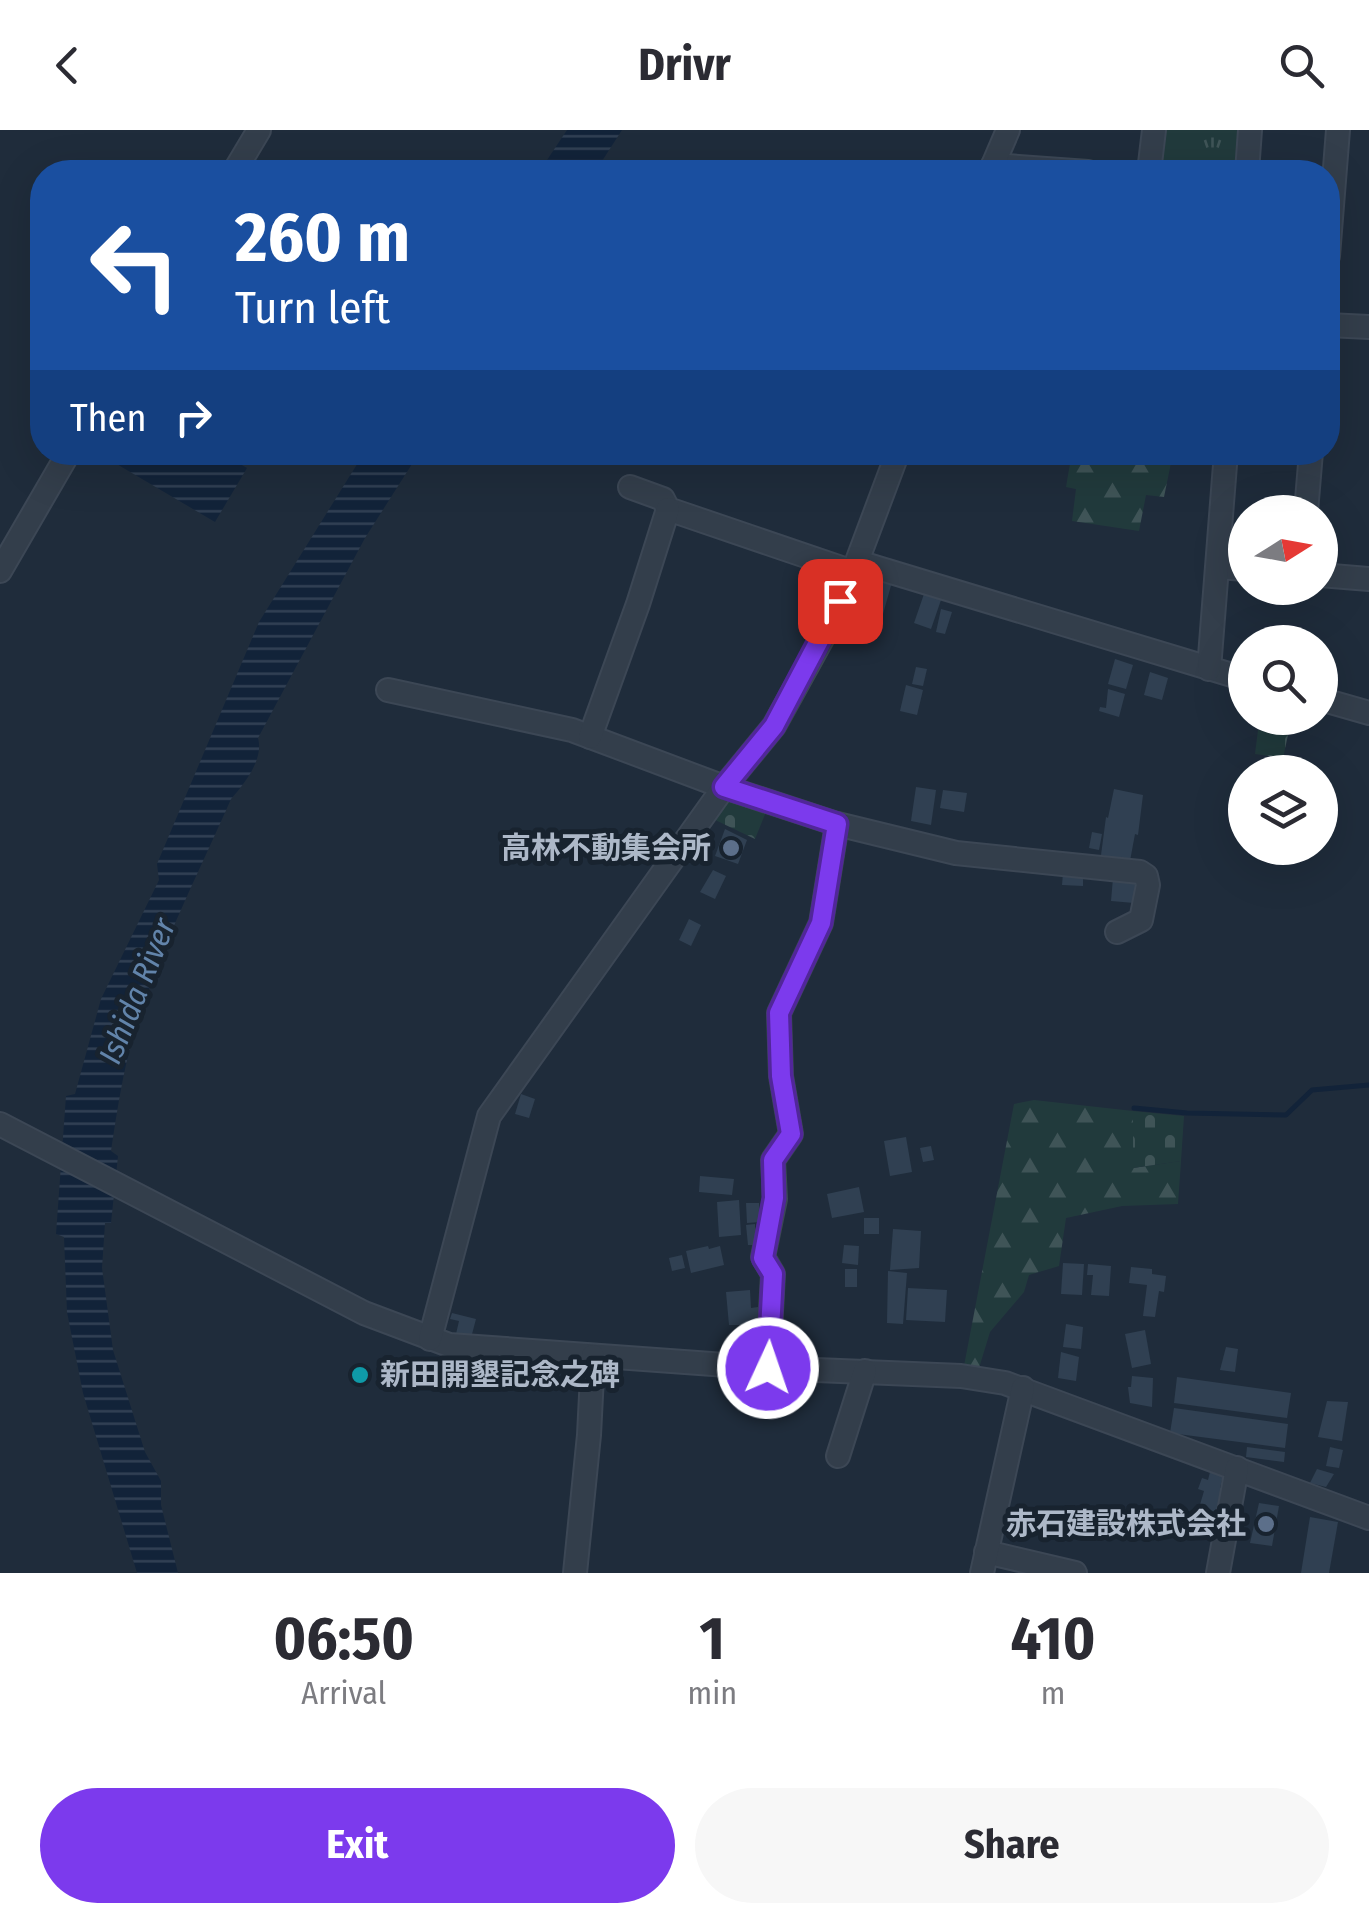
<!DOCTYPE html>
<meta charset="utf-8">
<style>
body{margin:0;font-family:"Fira Sans Condensed","Noto Sans JP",sans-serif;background:#f7f7f7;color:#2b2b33;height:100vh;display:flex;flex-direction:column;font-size:38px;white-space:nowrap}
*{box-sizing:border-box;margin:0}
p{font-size:32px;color:#7c7c81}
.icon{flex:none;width:55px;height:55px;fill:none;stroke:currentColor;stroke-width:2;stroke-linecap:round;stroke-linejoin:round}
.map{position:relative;height:1443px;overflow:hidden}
.sheet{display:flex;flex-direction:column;background:#fff;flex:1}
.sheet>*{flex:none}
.banner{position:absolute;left:30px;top:30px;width:1310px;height:305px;border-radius:40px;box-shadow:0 10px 40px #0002;background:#1a4fa0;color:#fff;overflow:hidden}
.needle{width:65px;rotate:79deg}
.tools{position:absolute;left:1228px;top:365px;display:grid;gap:20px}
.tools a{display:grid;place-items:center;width:110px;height:110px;border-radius:50%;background:#fff;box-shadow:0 10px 40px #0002;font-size:50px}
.pin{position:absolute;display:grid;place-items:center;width:85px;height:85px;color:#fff;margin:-42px;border-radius:20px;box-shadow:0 5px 15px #0006}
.me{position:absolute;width:110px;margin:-55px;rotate:3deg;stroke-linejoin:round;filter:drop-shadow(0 0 8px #0008)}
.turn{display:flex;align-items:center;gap:35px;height:210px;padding:0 40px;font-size:45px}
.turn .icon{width:130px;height:130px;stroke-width:2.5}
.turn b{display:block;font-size:70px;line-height:85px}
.then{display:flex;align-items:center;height:95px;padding:0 40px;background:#0003;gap:20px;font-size:38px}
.eta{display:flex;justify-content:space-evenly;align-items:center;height:170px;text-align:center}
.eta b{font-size:60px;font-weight:700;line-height:70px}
.cta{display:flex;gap:20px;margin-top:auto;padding:20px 40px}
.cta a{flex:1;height:115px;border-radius:60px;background:#7c3aed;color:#fff;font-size:40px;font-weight:700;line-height:115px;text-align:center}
.cta a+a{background:#f7f7f7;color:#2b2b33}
header{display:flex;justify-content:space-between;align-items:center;height:130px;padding:0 40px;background:#fff;font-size:45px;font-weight:700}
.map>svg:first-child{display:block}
.grass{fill:url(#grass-tufts)}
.forest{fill:url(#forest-firs)}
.cemetery{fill:url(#cemetery-stones)}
.water{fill:url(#water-rules)}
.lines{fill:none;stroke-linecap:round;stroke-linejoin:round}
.stream{stroke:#122339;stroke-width:5}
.building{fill:#304052}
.minor-casing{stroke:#3c4755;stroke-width:26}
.minor{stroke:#333e4b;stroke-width:22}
.route-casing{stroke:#51269a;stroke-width:25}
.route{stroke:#7c3aed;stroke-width:18}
.service-dot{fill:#5c6f8a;stroke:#18232f;stroke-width:4}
.culture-dot{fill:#0f9aa8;stroke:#18232f;stroke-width:4}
.labels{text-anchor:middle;stroke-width:10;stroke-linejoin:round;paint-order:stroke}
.poi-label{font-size:30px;font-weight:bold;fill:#adb8c8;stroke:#18232f;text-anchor:end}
.water-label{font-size:32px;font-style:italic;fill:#6284aa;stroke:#18232f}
</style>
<header><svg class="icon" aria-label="back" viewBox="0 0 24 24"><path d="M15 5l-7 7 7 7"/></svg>Drivr<svg class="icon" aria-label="search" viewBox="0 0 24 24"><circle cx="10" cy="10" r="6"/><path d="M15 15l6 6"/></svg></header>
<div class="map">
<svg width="1369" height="1443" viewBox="0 0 1369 1443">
<defs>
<pattern id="grass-tufts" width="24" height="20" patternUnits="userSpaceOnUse" patternTransform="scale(2.5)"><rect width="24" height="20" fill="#213a3c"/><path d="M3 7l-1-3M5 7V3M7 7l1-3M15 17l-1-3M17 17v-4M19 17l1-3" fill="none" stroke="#3f5457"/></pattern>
<pattern id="forest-firs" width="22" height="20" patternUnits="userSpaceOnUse" patternTransform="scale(2.5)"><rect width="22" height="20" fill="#213a3c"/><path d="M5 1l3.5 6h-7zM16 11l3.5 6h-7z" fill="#3f5457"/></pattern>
<pattern id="cemetery-stones" width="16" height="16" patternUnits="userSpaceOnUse" patternTransform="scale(2.5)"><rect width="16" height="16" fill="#213a3c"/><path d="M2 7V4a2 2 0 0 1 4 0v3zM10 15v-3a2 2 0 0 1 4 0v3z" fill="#3f5457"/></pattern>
<pattern id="water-rules" width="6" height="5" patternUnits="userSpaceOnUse" patternTransform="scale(2.5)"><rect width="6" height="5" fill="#122339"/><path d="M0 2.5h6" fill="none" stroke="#324154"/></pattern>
</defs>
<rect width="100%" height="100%" fill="#1f2c3b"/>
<!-- grass -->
<polygon class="grass" points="1159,0 1239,0 1235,42 1155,42"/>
<!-- forest -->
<g class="forest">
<polygon points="1072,322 1173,323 1164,367 1146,365 1139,401 1072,391 1076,359 1066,357"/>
<polygon points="1034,970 1133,981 1133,1038 1181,1031 1178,1074 1122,1076 1066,1088 1059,1136 1029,1145 1024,1162 990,1202 979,1238 964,1236 1014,974"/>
</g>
<!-- cemetery -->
<g class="cemetery">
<polygon points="1258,600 1288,605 1283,628 1255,624"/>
<polygon points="729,664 768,677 755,709 711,688"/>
<polygon points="1133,981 1184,986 1181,1031 1133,1038"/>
</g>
<!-- water -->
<g class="water">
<polygon points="567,0 622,0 595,42 539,42"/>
<polygon points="98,323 221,323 247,338 215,392"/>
<path d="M364 323H419L365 408 258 608C264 629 245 653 231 669 195 751 152 834 129 922 121 954 116 988 111 1021L118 1026 111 1093H105L102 1138 113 1220 145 1322 161 1351V1375L178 1443H137L83 1263 67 1182 64 1107 56 1104 66 966 75 964 101 869 159 750 157 734 259 492Z"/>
</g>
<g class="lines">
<!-- stream -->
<polyline class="stream" points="1134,978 1187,983 1286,985 1312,960 1369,955"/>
</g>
<!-- building -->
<g class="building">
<polygon points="873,446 892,452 883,484 864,478"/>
<polygon points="924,464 941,470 931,499 914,493"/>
<polygon points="941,479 952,482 945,504 936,502"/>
<polygon points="1115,529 1133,535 1126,559 1108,554"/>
<polygon points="916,537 927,539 923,556 912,554"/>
<polygon points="1150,542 1168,548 1162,570 1144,565"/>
<polygon points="906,555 923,560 917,585 900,581"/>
<polygon points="1108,559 1125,564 1119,587 1099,581 1100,577 1106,578"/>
<polygon points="916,657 936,660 931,695 911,691"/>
<polygon points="1114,659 1143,665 1138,705 1135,704 1130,731 1101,725 1106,687 1108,688"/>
<polygon points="943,660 967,663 964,682 940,678"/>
<polygon points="725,699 747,710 738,734 715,726"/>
<polygon points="1092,702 1102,704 1099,720 1089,718"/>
<polygon points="713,740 726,746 715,769 700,762"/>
<polygon points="1063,743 1083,744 1083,756 1062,755"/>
<polygon points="1113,748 1136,750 1134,773 1111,771"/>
<polygon points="689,789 701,795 691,816 679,810"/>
<polygon points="521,964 535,969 529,988 515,984"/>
<polygon points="906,1007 912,1042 890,1046 884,1011"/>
<polygon points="931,1016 934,1030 923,1032 920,1018"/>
<polygon points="700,1046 734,1049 732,1065 699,1062"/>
<polygon points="859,1057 864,1082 832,1088 827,1064"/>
<polygon points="739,1070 741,1105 719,1107 717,1072"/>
<polygon points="746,1073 759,1073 760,1092 747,1093"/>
<rect x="864" y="1088" width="15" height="16"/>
<polygon points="755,1094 756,1115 748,1115 746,1095"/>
<polygon points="893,1099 921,1101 919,1138 890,1140"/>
<polygon points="844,1115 859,1116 858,1135 842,1133"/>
<polygon points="708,1116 709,1119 720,1116 724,1135 691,1143 686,1121"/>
<polygon points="682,1125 685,1138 672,1141 669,1128"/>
<polygon points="1063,1133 1084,1134 1082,1165 1061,1164"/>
<polygon points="1088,1134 1111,1136 1109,1166 1091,1165 1093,1145 1087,1145"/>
<polygon points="1131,1137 1152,1139 1152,1144 1166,1146 1164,1162 1159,1161 1155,1187 1143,1186 1147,1155 1129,1153"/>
<rect x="845" y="1139" width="12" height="18"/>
<polygon points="888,1141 907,1143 903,1194 887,1193"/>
<polygon points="908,1158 947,1160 945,1192 906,1190"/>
<polygon points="750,1160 751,1178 758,1177 758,1185 765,1184 765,1192 759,1192 759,1195 729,1195 726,1162"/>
<polygon points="452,1183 476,1189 471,1208 456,1204 459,1191 450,1189"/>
<polygon points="1066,1194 1083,1197 1081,1219 1063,1217"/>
<polygon points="1145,1200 1151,1234 1132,1238 1125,1204"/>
<polygon points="738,1202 756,1203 755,1228 737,1228"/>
<polygon points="1226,1217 1238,1219 1235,1242 1220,1240"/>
<polygon points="1061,1222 1079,1227 1076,1251 1058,1248"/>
<polygon points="1132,1246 1153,1248 1152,1277 1130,1273 1128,1257 1131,1257"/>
<polygon points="1177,1247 1291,1263 1287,1288 1174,1273"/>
<polygon points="1327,1271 1348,1272 1342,1311 1318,1307"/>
<polygon points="1174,1278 1288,1294 1285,1318 1170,1303"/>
<polygon points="1247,1317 1285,1322 1284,1332 1246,1327"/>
<polygon points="1330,1317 1343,1320 1339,1338 1326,1336"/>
<polygon points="1317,1339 1334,1344 1326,1357 1310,1353"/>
<polygon points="1210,1342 1223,1346 1220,1358 1226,1359 1217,1384 1199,1378 1204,1361 1198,1359 1202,1348 1208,1350"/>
<polygon points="1259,1373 1279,1376 1272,1416 1250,1413"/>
<polygon points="1310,1387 1338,1392 1329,1443 1301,1443"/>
</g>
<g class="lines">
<!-- minor casing -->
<g class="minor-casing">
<g id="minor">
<polyline points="993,35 1088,42"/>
<polyline points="234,42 259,0"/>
<polyline points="990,42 1008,0"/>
<polyline points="1149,42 1154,0"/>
<polyline points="1247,42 1250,0"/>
<polyline points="1328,126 1338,0"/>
<polyline points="1328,195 1369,197"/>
<polyline points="630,357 663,369 668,379 853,442"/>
<polyline points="1306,382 1311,322"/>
<polyline points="858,432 1245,549"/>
<polyline points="1218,437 1245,439"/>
<polyline points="0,441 69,322"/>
<polyline points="1320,445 1369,449"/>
<polyline points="1209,539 1226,322"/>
<polyline points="388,560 572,600 724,657 837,694 956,723 1140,742 1146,746 1148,755 1141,790 1117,802"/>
<polyline points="1320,569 1369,583"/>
<polyline points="590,607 638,474 668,379"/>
<polyline points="0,994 364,1183 449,1215 768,1238 961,1246 1005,1253 1369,1388"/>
<polyline points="430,1209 489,986 724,657 774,596 827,500 853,442 898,322"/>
<polyline points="768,1238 773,1144 763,1127 775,1069 773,1030 791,1004 781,946 779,883 821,793 837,694"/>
<polyline points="838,1326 865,1241"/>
<polyline points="986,1422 1075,1443"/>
<polyline points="575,1443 589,1305 593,1226"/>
<polyline points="982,1443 1023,1258"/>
<polyline points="1218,1443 1237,1338"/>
</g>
</g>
<!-- minor -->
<use href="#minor" class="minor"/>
</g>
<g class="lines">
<!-- route casing -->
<g class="route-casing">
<polyline id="route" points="768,1238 773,1144 763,1128 774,1068 773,1030 791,1004 781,946 779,883 821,793 837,694 724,657 774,596 840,471"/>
</g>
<!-- route -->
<use href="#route" class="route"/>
</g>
<!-- markers -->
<g class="service-dot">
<circle cx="731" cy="718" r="10"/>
<circle cx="1266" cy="1394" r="10"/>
</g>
<circle class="culture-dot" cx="360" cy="1245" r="10"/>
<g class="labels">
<!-- poi labels -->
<g class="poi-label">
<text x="711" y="728">高林不動集会所</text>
<text x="380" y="1255" text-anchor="start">新田開墾記念之碑</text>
<text x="1246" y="1404">赤石建設株式会社</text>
</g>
<!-- water labels -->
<g class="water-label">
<text transform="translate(137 861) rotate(-68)" y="11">Ishida River</text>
</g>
</g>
</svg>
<div class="tools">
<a><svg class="needle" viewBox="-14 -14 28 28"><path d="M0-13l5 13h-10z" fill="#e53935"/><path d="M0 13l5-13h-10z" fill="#7c7c81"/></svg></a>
<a><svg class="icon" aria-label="search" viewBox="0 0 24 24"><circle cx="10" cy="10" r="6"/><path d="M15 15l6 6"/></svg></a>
<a><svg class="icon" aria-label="layers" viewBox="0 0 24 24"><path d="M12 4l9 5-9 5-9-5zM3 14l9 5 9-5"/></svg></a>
</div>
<div class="pin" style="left:840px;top:471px;background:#d93025"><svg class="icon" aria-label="arrive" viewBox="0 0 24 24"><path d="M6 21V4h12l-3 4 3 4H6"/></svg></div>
<svg class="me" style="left:768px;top:1238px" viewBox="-20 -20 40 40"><circle r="17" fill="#7c3aed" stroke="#fff" stroke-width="3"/><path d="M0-11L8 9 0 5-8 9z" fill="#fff"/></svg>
<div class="banner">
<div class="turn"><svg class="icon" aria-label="left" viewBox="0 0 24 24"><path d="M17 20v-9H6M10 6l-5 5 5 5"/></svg><div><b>260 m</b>Turn left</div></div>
<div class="then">Then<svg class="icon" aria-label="right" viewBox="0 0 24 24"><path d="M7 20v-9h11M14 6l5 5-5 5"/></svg></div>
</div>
</div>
<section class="sheet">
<div class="eta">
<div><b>06:50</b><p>Arrival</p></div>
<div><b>1</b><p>min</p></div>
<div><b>410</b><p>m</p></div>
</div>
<div class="cta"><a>Exit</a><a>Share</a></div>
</section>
